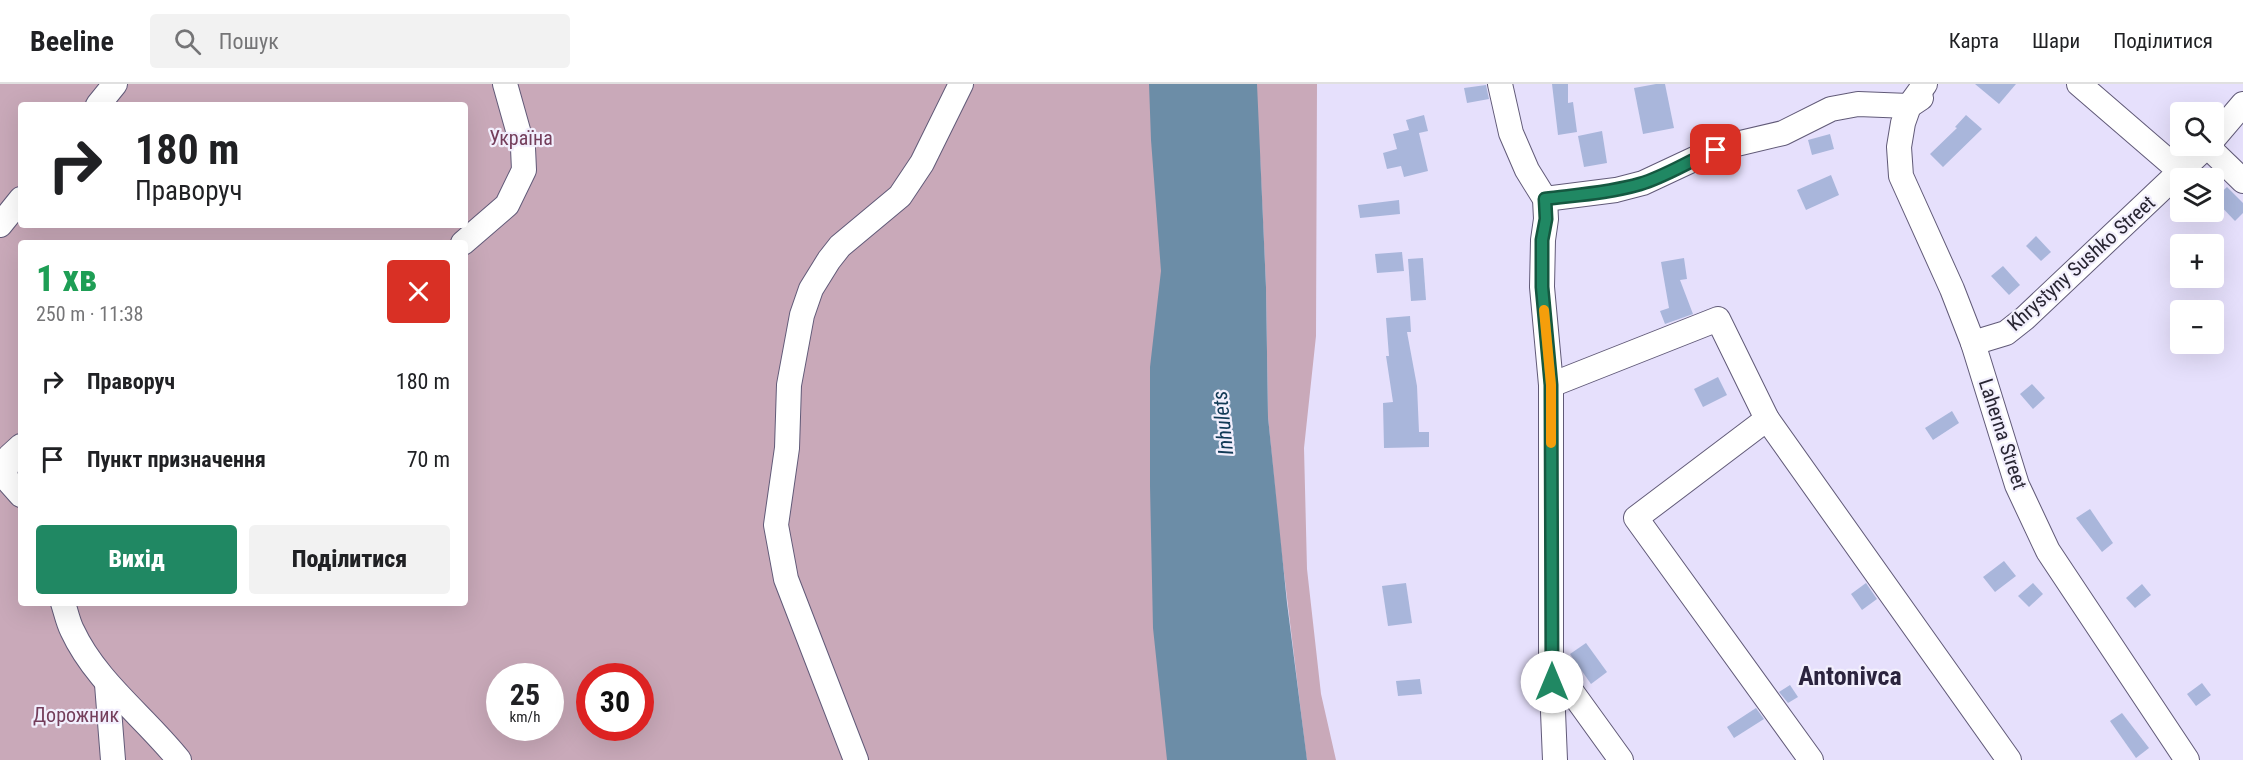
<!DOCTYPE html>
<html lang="uk">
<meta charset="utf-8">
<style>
body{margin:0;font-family:"Roboto Condensed",sans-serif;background:#f2f2f2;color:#202124;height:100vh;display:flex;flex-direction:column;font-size:22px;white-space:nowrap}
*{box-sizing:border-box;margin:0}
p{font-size:20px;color:#757577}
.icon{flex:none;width:33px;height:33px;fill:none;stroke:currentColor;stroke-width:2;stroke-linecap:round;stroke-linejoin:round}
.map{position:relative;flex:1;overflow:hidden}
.details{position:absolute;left:18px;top:156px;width:450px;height:366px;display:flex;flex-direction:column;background:#fff;border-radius:6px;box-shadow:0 6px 24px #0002}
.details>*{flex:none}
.top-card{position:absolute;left:18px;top:18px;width:450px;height:126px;border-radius:6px;box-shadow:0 6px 24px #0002;background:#fff;color:#202124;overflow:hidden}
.fabs{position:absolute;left:2170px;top:18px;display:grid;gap:12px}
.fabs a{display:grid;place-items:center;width:54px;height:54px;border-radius:6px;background:#fff;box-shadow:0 6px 24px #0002;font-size:30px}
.speed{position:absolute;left:486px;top:579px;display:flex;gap:12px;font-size:30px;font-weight:700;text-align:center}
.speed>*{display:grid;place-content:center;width:78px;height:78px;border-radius:50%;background:#fff;box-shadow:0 6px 24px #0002;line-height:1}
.speed small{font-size:15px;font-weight:400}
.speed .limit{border:9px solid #d22;background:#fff;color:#111}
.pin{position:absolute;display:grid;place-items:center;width:51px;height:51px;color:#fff;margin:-26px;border-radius:12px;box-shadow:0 3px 9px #0006}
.me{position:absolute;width:66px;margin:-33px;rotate:0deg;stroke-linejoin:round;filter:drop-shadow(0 0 4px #0008)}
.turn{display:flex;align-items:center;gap:21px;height:126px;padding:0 18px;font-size:27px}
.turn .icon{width:78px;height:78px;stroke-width:2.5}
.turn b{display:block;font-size:42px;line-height:51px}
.round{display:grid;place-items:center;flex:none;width:63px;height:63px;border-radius:6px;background:#f2f2f2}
.summary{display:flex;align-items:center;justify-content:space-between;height:102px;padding:0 18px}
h1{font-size:36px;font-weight:800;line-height:45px;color:#1e9e55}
.action{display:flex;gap:12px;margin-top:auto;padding:12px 18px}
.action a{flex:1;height:69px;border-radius:6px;background:#208863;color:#fff;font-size:24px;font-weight:800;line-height:69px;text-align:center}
.action a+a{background:#f2f2f2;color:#202124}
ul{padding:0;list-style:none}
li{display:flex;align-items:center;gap:18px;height:78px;padding:0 18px}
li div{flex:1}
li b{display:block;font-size:22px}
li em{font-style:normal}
header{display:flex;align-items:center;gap:36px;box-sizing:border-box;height:84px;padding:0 30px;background:#fff;border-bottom:2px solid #e0e0e0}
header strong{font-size:28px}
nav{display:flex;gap:33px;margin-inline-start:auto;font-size:21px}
.search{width:420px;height:54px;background:#f2f2f2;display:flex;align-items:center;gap:15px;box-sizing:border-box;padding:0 21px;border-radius:6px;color:#757577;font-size:22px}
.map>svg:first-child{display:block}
.green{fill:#c9a9b9;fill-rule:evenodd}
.water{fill:#6c8da7}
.building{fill:#a9b6db}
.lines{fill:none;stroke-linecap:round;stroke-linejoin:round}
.minor-casing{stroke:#615a78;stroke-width:26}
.minor{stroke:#fff;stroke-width:24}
.route-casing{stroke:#155840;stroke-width:15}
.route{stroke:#208863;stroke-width:10}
.slow{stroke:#f59e0b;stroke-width:10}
.labels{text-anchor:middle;stroke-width:4.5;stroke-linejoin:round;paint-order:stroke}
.park-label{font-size:20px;fill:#743e5b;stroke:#f2effd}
.street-label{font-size:20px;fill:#282532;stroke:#f2effd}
.water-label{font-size:21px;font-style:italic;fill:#113a56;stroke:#f2effd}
.district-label{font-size:26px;font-weight:bold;fill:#2b243e;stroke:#f2effd}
</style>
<header>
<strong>Beeline</strong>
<div class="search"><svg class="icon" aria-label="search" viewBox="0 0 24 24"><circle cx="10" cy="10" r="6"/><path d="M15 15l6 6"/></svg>Пошук</div>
<nav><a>Карта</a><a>Шари</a><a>Поділитися</a></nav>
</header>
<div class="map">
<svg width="2243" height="676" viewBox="0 0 2243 676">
<rect width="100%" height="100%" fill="#e6e0fc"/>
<!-- green -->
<g class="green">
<path d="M0 0H1181L1214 676H0ZM21 21H465V141H21ZM21 159H465V519H21ZM500 592H550V644H500ZM590 592H640V644H590Z"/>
<polygon points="1246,0 1317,0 1316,252 1304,364 1307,485 1321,610 1336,676 1307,676 1306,670 1279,448 1268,333 1266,203 1260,73 1250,67"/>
</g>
<!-- water -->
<polygon class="water" points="1149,0 1257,0 1266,203 1268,333 1287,519 1307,676 1167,676 1153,544 1150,402 1150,283 1161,187 1151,56"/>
<!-- building -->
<g class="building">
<polygon points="1552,0 1568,0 1568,19 1573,18 1577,48 1558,51"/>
<polygon points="1656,0 1665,0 1674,44 1643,50 1634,4"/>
<polygon points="1975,0 2016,0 1999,20"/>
<polygon points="1486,1 1489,15 1467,19 1464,4"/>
<polygon points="1424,31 1428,47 1419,49 1428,87 1404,93 1401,82 1387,85 1383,69 1397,65 1393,50 1409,46 1406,36"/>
<polygon points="1966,31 1982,45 1943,83 1930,70 1957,44 1955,43"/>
<polygon points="1602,47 1607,79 1584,83 1578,52"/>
<polygon points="1830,50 1834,65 1812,71 1808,56"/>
<polygon points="1831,91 1839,111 1806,126 1797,106"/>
<polygon points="2227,103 2243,119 2243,129 2235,137 2214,115"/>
<polygon points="1399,116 1400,130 1360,134 1358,121"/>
<polygon points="2036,152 2051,168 2041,177 2026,162"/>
<polygon points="1402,168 1404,187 1377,189 1375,170"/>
<polygon points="1423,174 1426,216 1411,217 1408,175"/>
<polygon points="1684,174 1687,195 1680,196 1693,230 1665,240 1660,227 1669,224 1661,178"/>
<polygon points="2003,182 2020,201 2009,211 1991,192"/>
<polygon points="1410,232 1411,248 1407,248 1417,302 1419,348 1429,348 1429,363 1384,364 1383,319 1393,318 1386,272 1389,272 1386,234"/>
<polygon points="1718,293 1727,311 1703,323 1694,305"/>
<polygon points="2032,300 2045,314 2033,325 2020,310"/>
<polygon points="1952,327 1959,339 1933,356 1925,344"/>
<polygon points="2090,425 2113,459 2102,468 2076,434"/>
<polygon points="2004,477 2016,492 1995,508 1983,493"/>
<polygon points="1406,499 1412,539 1388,542 1382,502"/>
<polygon points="1866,499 1877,515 1862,526 1851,510"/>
<polygon points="2033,499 2043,510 2029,523 2018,512"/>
<polygon points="2142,500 2151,511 2135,524 2126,514"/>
<polygon points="1586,559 1607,588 1591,600 1570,570"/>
<polygon points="1420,595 1422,610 1398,612 1396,597"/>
<polygon points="2202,599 2211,611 2196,622 2187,610"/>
<polygon points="1790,601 1798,613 1788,619 1779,608"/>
<polygon points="1756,624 1764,635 1734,654 1727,643"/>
<polygon points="2122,629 2149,664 2136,674 2110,637"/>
</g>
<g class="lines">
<!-- minor casing -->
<g class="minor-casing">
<g id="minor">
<polyline points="1500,0 1511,49 1527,86 1545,115 1546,135 1543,156 1542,203 1551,301 1551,579 1555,676"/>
<polyline points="1925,0 1909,22 1903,39 1899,63 1901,92 1952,205 1973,259 2017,401 2048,467 2187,676"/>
<polyline points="2079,0 2181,88"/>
<polyline points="98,21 115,0"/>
<polyline points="2214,54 2243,20"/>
<polyline points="2207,62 2243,97"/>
<polyline points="1545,115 1616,106 1643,99 1705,70 1728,62 1783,49 1831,25 1858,20 1909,22 1921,14"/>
<polyline points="0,141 21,115"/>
<polyline points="463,159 507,121 524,86 523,64 505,0"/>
<polyline points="1973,259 2006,249 2025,234 2207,62"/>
<polyline points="1551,301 1718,235 1767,335"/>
<polyline points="21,362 10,372 4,392 21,411"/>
<path d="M63 519C66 528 68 538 72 546 96 598 144 632 179 676"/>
<polyline points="1551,579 1621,676"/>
<polyline points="107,600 113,676"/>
<polyline points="856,676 786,495 776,441 787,364 789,301 802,231 811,205 829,176 840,162 900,112 922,79 961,0"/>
<polyline points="1811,676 1636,434 1767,335 2009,676"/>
</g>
</g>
<!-- minor -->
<use href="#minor" class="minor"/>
</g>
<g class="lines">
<!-- route casing -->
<g class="route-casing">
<path id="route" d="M1552 598 1551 301 1542 203V156L1546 135 1545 115C1576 111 1609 109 1640 100 1667 92 1690 76 1716 66"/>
</g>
<!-- route -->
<use href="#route" class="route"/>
<!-- slow -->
<polyline class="slow" points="1544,226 1551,301 1551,359"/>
</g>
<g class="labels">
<!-- park labels -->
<g class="park-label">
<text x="521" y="61">Україна</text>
<text x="76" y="638">Дорожник</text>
</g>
<!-- street labels -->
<g class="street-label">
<text transform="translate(2081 179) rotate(-42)" y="7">Khrystyny Sushko Street</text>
<text transform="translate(2003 350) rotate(72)" y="7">Laherna Street</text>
</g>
<!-- water labels -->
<g class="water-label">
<text transform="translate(1223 339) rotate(-96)" y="7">Inhulets</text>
</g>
<!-- district labels -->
<g class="district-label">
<text x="1850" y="601">Antonivca</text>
</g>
</g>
</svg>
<div class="fabs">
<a><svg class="icon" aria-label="search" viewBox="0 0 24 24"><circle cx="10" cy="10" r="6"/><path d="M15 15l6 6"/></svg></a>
<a><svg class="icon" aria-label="layers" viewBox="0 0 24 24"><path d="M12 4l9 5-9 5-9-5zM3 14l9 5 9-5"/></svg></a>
<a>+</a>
<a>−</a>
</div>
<div class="speed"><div>25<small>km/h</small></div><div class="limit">30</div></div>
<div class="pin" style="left:1716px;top:66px;background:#d93025"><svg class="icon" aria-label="arrive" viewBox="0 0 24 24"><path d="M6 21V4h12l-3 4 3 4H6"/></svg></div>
<svg class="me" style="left:1552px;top:598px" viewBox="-20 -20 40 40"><circle r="19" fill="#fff"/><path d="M0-13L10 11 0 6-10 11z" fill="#208863"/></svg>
<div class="top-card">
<div class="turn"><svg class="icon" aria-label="right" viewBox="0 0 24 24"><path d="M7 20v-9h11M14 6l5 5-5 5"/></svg><div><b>180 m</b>Праворуч</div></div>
</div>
<section class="details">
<div class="summary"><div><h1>1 хв</h1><p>250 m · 11:38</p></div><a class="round" style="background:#d93025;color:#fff"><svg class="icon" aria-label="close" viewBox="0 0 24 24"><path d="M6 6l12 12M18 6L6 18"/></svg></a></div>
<ul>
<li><svg class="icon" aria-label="right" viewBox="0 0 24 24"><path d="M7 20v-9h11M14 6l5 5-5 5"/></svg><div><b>Праворуч</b></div><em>180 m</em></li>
<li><svg class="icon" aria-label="arrive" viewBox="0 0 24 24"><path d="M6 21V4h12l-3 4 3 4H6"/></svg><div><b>Пункт призначення</b></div><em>70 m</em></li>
</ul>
<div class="action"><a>Вихід</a><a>Поділитися</a></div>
</section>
</div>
